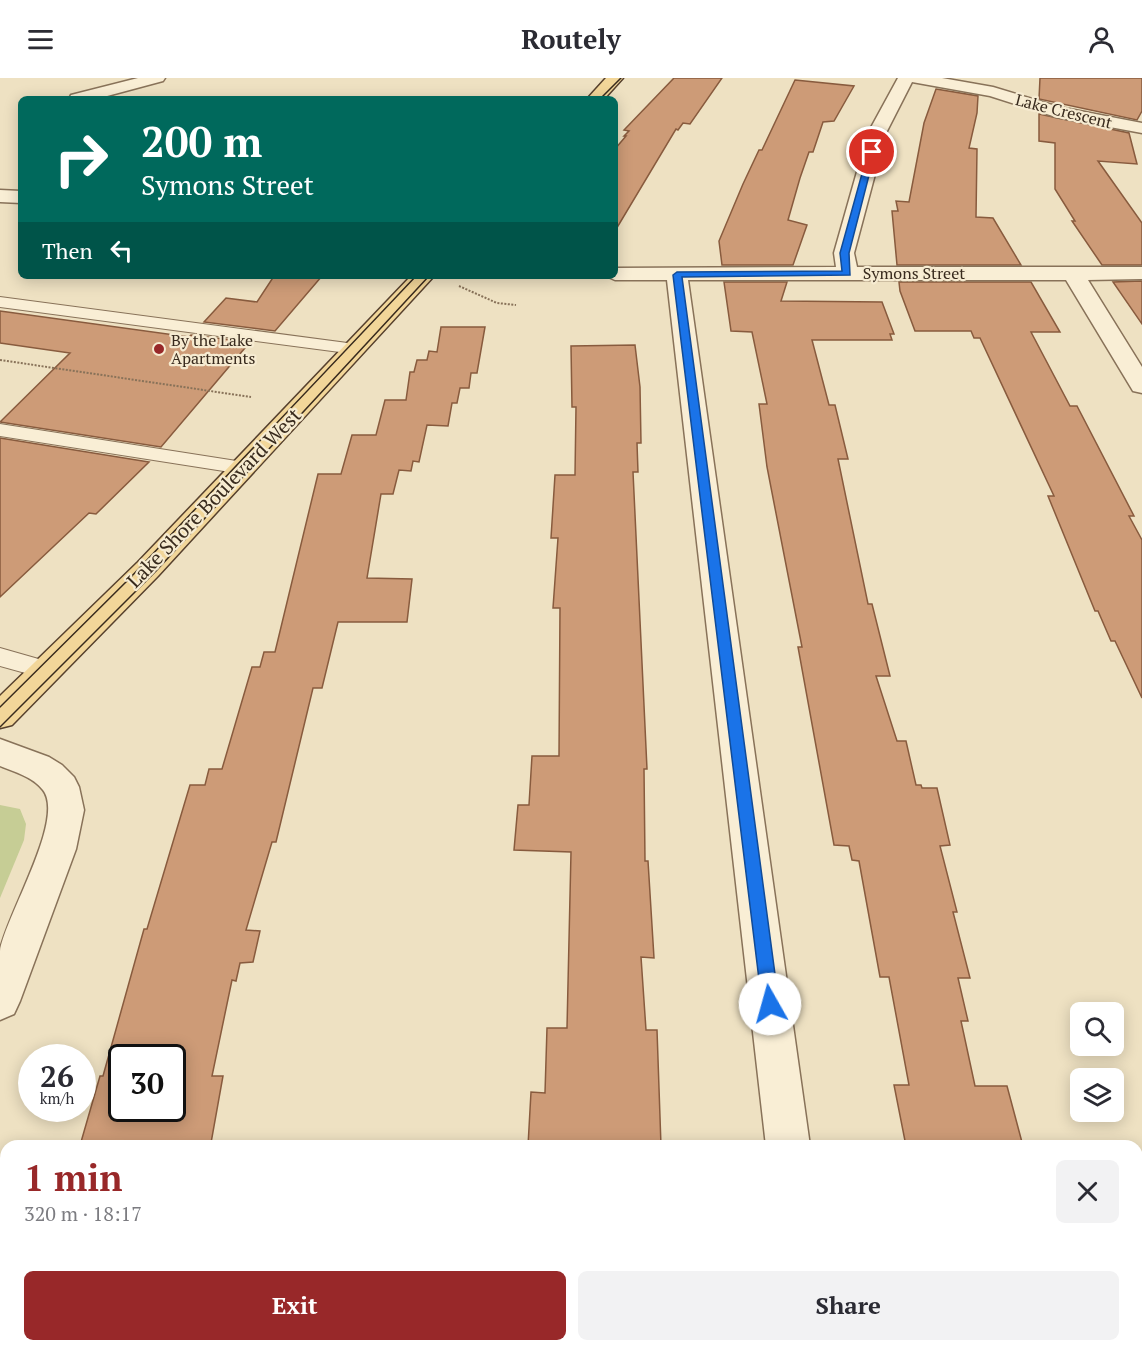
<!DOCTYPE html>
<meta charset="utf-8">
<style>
body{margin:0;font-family:"PT Serif",serif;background:#f2f2f3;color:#2b2b33;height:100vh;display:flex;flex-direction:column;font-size:22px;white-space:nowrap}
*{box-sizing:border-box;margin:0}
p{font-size:20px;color:#7c7c81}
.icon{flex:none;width:33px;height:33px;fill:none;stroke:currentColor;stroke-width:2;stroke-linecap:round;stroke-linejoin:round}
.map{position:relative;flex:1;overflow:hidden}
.side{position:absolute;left:0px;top:1062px;width:1143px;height:212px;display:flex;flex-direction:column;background:#fff;border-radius:18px 18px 0 0;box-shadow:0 3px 15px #0003}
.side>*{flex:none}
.top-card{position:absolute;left:18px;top:18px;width:600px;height:183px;border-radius:9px;box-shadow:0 3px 15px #0003;background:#00695c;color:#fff;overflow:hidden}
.tools{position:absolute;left:1070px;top:924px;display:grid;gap:12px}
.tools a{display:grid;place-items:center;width:54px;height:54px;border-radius:9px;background:#fff;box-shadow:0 3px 15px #0003;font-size:30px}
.speed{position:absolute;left:18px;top:966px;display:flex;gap:12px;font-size:30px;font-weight:700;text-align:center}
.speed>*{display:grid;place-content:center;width:78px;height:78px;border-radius:50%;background:#fff;box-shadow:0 3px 15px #0003;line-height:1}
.speed small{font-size:15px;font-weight:400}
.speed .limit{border:3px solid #111;border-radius:9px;background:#fff;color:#111}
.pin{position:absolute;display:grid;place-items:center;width:51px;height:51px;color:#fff;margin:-26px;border:3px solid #fff;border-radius:50%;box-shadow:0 2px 6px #0007}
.me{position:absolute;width:66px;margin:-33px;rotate:353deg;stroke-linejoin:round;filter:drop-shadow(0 0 4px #0008)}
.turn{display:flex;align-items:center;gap:21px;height:126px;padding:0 24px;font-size:27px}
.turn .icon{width:78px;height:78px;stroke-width:2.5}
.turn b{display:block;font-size:42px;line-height:51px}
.then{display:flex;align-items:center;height:57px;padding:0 24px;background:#0003;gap:12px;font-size:22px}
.round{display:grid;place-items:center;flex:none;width:63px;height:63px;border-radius:9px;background:#f2f2f3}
.summary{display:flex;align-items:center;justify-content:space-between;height:102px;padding:0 24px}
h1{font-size:36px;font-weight:700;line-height:45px;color:#982829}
.cta{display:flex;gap:12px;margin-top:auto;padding:12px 24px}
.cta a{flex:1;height:69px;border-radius:9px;background:#982829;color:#fff;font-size:24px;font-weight:700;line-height:69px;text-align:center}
.cta a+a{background:#f2f2f3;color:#2b2b33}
header{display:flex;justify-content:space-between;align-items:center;height:78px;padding:0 24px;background:#fff;font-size:27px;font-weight:700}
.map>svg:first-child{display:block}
.green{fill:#c6cd95}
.building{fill:#cd9b77;stroke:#885b3e;stroke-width:1.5;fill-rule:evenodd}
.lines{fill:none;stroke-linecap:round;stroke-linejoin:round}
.service-casing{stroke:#887259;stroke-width:2}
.minor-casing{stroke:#887259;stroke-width:3}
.primary-casing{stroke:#56402d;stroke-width:3}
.path{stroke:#887259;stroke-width:2;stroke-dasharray:2 1.5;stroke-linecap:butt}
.service{fill:#f9eed5;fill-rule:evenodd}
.minor{fill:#f9eed5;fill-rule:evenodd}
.primary{fill:#f2d699;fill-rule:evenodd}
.tram{stroke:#382a1d;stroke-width:1.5}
.route{fill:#1a73e8;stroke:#114b97;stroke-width:1.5}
.poi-dot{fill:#982829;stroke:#f6ebd1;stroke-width:2}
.labels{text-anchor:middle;stroke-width:4.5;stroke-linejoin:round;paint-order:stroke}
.far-street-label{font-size:16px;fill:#382a1d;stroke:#f6ebd1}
.far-poi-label{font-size:16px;fill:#382a1d;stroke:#f6ebd1;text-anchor:start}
.street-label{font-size:20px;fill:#382a1d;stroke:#f6ebd1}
</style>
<header><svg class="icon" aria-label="menu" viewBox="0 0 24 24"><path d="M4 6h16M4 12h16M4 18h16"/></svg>Routely<svg class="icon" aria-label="person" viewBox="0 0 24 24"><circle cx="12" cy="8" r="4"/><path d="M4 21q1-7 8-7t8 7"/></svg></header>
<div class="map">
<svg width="1142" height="1273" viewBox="0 0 1142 1273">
<rect width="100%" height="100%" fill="#eee1c2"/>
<!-- green -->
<polygon class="green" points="0,727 20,731 26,746 24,762 0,820"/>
<!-- building -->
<g class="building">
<polygon points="674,0 722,0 690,46 683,45 678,52 676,51 615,153 615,71 626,58 624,58 629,53 624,52"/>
<polygon points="1040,0 1142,0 1142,33 1137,42 1039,21"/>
<polygon points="795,2 854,8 834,43 823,44 813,74 809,74 800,100 788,142 807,147 793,187 722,187 719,163 743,106 759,72 762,72"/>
<polygon points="936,11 978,18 977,35 969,70 977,71 976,139 993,140 1021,187 897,187 892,133 898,133 896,123 909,124 924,45"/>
<polygon points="1039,36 1129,55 1137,86 1098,83 1142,145 1142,187 1102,187 1072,143 1075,143 1055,111 1055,65 1039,63"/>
<polygon points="274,198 322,198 275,253 204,244 226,220 257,224"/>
<polygon points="1142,203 1142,246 1113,204"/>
<polygon points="724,204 787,204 781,223 882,224 894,256 890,256 892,262 812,262 829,327 835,327 848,381 838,381 868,526 872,526 890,598 876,598 897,663 906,663 916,707 921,707 922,710 937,710 950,767 940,768 957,834 953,834 970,900 958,900 968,943 961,943 975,1008 1007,1008 1023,1068 906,1068 894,1007 909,1007 889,899 880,899 859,783 852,782 849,768 834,767 798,569 802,569 767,389 759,326 767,326 752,254 731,253"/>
<polygon points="899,204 1031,204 1060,254 1031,254 1070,328 1077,328 1134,438 1129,438 1142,462 1142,620 1115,563 1111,563 1098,533 1095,533 1048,418 1054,418 980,260 974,260 971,253 915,253 900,213"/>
<polygon points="0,233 189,259 191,257 250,264 161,369 0,344 70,275 0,265"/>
<path d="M441 249H485L477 295H471L469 310H460L457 325H452L448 348 427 347 419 384 413 383 411 393 399 392 393 416H381L367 500 412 501 407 544H338L322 610H313L276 764H272L246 852 260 853 253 884 240 885 236 903 232 902 212 998H223L211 1065 81 1064 100 998H103L144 851H147L190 707H205L209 691H222L252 589H260L264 574H275L318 396H341L352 357H376L385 322H406L410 294H414L417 282H427L429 273 437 274ZM122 980H172V1030H122Z"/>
<polygon points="635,267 640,309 641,365 637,365 638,394 633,394 647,691 644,691 645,783 648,783 654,880 641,879 646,952 657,952 661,1068 528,1068 531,1014 545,1015 547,950 567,950 571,774 514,772 518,727 529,727 532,678 559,678 560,530 553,530 558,460 551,460 555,397 575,397 576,329 572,329 571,268"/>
<polygon points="0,360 149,384 96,436 89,435 0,519"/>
</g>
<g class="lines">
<!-- service casing -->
<g class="service-casing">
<g id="service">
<polygon points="0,219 355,266 361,267 364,271 361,275 355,276 0,229"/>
<polygon points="0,346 243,384 250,386 253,390 250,394 243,396 0,358"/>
<polygon points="0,570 56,586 59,592 56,598 47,601 0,588"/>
</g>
</g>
<!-- minor casing -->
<g class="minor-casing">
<g id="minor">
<polygon points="138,0 165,0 163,3 96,21 69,21 71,17"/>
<polygon points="898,0 942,0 993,9 1059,29 1142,45 1142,55 1056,39 990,18 912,4 886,55 854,175 857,189 1142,189 1142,201 1088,202 1142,289 1142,315 1133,313 1130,308 1066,202 688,202 810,1068 766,1068 667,202 615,202 606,198 615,198 615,190 836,189 834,175 868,55"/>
<polygon points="0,112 21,113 21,125 0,124"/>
<path d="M0 661 49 679 62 687 74 699 79 709 84 732 76 771 20 923 14 936 0 942C0 919 0 895 0 873 5 839 66 741 43 712 33 699 15 694 0 688Z"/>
<polygon points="789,1268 839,1268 840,1273 790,1273"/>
</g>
</g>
<!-- primary casing -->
<g class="primary-casing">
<g id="primary">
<polygon points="606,0 623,0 604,21 587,21"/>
<polygon points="411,198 434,198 158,498 12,647 0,650 0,618 138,484"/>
</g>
</g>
<!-- path -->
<g class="path">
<polyline points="459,208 497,225 516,227"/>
<polyline points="0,282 251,319"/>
</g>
<!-- service -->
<use href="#service" class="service"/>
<!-- minor -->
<use href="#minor" class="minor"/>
<!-- primary -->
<use href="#primary" class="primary"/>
<!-- tram -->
<g class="tram">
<polyline points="600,21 621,0"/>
<polyline points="0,629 129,501 416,198"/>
<polyline points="0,649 156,493 429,198"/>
</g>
</g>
<!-- route -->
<polygon class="route" points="872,72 875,74 849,175 850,197 682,199 779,926 776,932 770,934 764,932 762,926 673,197 677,194 842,193 840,175 868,74"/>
<!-- markers -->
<circle class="poi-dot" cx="159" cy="271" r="6"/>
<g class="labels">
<!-- far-street labels -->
<g class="far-street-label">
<text transform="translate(1064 33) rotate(14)" y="6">Lake Crescent</text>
<text x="914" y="201">Symons Street</text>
</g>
<!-- far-poi labels -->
<g class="far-poi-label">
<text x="171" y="268">By the Lake<tspan x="171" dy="18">Apartments</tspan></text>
</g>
<!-- street labels -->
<g class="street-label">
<text transform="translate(214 420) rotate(-46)" y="7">Lake Shore Boulevard West</text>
</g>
</g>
</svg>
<div class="tools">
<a><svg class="icon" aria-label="search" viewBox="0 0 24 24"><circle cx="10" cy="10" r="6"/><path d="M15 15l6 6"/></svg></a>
<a><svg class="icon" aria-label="layers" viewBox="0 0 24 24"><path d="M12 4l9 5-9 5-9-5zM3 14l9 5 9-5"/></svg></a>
</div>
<div class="speed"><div>26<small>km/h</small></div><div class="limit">30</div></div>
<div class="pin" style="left:872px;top:74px;background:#d93025"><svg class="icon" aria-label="arrive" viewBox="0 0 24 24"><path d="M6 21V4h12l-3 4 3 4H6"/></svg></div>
<svg class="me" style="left:770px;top:926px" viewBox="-20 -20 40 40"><circle r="19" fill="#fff"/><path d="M0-13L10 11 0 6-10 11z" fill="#1a73e8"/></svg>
<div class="top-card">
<div class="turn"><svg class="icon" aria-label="right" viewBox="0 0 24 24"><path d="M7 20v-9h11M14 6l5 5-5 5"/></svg><div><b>200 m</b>Symons Street</div></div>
<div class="then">Then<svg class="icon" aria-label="left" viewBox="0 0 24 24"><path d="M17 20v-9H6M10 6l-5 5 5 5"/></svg></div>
</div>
<section class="side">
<div class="summary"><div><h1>1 min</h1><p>320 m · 18:17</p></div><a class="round"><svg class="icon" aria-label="close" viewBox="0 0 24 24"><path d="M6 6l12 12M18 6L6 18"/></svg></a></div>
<div class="cta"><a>Exit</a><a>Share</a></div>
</section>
</div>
